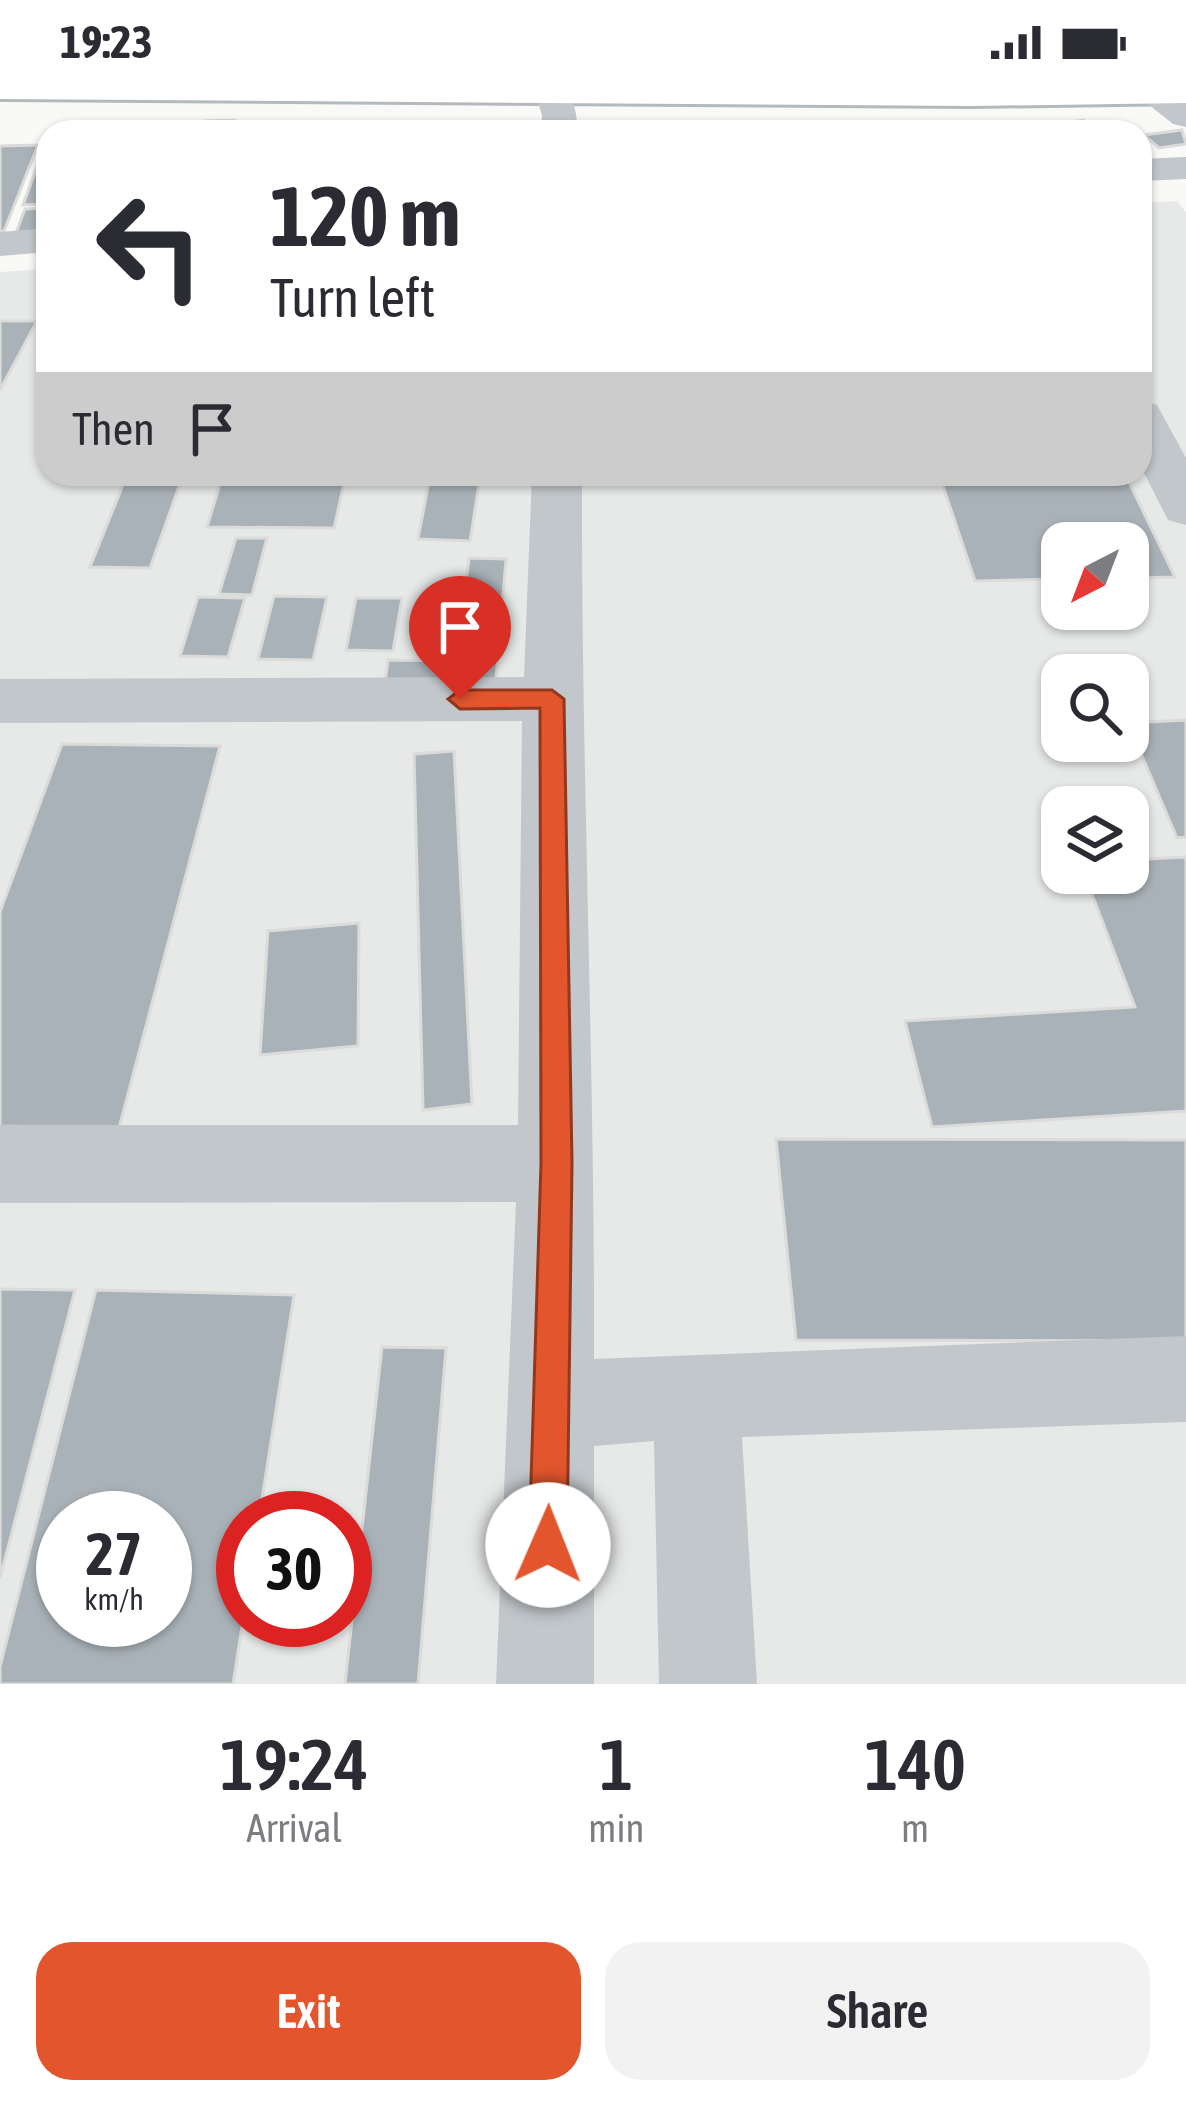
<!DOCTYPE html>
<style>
body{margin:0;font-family:"Asap Condensed",sans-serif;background:#f2f2f3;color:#2b2b33;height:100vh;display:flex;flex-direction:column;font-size:45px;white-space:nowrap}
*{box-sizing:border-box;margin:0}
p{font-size:39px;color:#7c7c81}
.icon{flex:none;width:66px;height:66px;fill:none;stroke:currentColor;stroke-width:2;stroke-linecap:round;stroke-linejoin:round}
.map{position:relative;height:1600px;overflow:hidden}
.drawer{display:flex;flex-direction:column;background:#fff;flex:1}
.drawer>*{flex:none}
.banner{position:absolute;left:36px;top:36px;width:1116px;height:366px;border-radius:36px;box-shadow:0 3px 9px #0004;background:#fff;color:#2b2b33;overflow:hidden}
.needle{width:78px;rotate:222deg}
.fabs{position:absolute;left:1041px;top:438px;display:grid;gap:24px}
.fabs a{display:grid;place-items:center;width:108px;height:108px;border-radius:24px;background:#fff;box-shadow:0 3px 9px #0004;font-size:60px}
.speed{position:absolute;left:36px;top:1407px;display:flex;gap:24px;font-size:60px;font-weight:700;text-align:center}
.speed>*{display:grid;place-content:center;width:156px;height:156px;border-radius:50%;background:#fff;box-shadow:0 3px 9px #0004;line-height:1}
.speed small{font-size:30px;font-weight:400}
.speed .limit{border:18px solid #d22;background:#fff;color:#111}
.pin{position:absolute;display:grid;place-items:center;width:102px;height:102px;color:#fff;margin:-123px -51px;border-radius:50% 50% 50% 0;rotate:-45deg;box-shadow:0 0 12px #0007}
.pin .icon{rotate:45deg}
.me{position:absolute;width:132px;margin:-66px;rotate:1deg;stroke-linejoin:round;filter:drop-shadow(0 0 9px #0008)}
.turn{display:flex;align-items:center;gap:42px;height:252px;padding:0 36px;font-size:54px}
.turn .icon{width:156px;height:156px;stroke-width:2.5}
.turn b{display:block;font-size:84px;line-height:102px}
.then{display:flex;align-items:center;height:114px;padding:0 36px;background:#0003;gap:24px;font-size:45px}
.eta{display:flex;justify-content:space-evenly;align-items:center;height:204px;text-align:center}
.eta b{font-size:72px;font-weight:600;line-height:84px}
.action{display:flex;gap:24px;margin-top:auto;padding:24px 36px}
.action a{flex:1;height:138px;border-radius:36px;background:#e3562d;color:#fff;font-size:48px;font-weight:600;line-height:138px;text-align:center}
.action a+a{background:#f2f2f3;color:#2b2b33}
.status{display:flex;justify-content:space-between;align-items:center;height:84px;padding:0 60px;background:#fff;direction:ltr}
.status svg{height:33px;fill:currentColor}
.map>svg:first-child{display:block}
.built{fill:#e7e8e8;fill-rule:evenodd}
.building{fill:#a9b2b8;stroke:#dbdbd9;stroke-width:3;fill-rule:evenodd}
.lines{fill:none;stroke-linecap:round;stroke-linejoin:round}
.major-casing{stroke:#b4b9bd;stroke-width:6}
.minor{fill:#c2c7cb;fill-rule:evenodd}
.major{fill:#fff;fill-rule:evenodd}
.route{fill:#e3562d;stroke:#94381d;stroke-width:3}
</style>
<div class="status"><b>19:23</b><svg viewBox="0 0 49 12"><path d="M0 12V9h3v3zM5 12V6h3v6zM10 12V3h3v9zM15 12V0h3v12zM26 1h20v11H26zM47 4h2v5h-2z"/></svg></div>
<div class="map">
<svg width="1186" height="1600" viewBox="0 0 1186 1600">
<rect width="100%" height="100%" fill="#f9f9f7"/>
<!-- built -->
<path class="built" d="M1177 117 1186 128V1600H0V188L48 185V390H1140V119ZM1062 459H1128V525H1062ZM1062 591H1128V657H1062ZM1062 723H1128V789H1062ZM63 1434H165V1536H63ZM243 1434H345V1536H243Z"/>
<!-- building -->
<g class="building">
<polygon points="234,36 231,48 201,48 204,37"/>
<polygon points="1083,36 1098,48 1065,48 1056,41"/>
<polygon points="1182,46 1186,60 1159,64 1144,51"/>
<polygon points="46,58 48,120 23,121"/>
<polygon points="38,61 4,147 0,147 0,62"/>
<polygon points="48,124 48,147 16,149 25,125"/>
<polygon points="0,237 37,237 0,306"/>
<polygon points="223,390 346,390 334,444 207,443"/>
<polygon points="939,390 1125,390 1175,493 1128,494 1128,459 1062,459 1062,495 975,497"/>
<polygon points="430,392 480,394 470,457 418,455"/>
<polygon points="125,396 181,397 150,484 90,483"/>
<polygon points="236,454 267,454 252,511 219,510"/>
<polygon points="469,474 506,475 495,607 384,606 388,576 457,577"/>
<polygon points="274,512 327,513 313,576 258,575"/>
<polygon points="198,513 245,514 228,573 180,572"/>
<polygon points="356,514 402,514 393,567 346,566"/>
<polygon points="1186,636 1186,753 1177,754 1128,639"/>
<polygon points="62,660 220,662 119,1044 0,1042 0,828"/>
<polygon points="454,667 472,1020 423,1026 414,670"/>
<polygon points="1186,773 1186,1027 932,1043 905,937 1135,923 1084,789 1128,789 1128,776"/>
<polygon points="359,839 358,962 260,971 268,847"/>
<polygon points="776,1055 1186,1056 1186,1257 796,1256"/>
<polygon points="0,1205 75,1206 0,1494"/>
<path d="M96 1206 294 1211 259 1434H243V1536L233 1600H0V1583ZM63 1434H165V1536H63Z"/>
<polygon points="382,1263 446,1264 418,1600 345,1600"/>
</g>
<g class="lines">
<!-- major casing -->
<g class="major-casing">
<polygon id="major" points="0,0 1186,0 1186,19 972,22 0,15"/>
</g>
<!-- minor -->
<g class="minor">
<path d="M546 0 564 2C574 16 578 31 577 48H541L542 31 535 9Z"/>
<polygon points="1123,0 1163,0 1186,16 1186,43 1173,40"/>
<polygon points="1186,73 1186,95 1140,97 1140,75"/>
<polygon points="48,144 48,168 0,172 0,148"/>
<polygon points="1140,316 1157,321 1186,374 1186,441 1168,436 1140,381"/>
<path d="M532 390H582C581 685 595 980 594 1275L1186 1252V1338L742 1353 757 1600H659L654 1357 594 1362V1600H496L516 1118 0 1119V1041H518L522 637 0 639V595L524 593Z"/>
</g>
<!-- major -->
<use href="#major" class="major"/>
</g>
<!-- route -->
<polygon class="route" points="460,606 552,606 564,615 572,1079 567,1461 561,1474 548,1480 534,1474 529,1461 541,1079 540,624 460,625 448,615"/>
</svg>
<div class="fabs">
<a><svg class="needle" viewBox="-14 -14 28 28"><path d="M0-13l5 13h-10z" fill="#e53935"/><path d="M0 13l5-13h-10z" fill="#7c7c81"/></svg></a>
<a><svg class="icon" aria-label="search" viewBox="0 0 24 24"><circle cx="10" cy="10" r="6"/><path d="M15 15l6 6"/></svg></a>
<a><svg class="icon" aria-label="layers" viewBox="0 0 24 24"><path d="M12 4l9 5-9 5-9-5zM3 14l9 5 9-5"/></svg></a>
</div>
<div class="speed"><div>27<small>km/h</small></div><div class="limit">30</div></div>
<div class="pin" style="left:460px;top:615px;background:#d93025"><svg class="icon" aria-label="arrive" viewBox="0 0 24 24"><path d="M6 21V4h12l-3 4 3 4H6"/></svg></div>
<svg class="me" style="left:548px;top:1461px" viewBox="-20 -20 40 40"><circle r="19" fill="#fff"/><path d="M0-13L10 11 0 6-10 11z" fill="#e3562d"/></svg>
<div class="banner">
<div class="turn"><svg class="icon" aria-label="left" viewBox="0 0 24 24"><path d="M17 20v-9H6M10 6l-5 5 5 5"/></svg><div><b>120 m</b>Turn left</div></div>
<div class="then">Then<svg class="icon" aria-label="arrive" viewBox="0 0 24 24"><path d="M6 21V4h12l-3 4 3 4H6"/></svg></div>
</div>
</div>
<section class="drawer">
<div class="eta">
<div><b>19:24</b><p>Arrival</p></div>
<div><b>1</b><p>min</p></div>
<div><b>140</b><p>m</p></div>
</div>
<div class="action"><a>Exit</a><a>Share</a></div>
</section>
